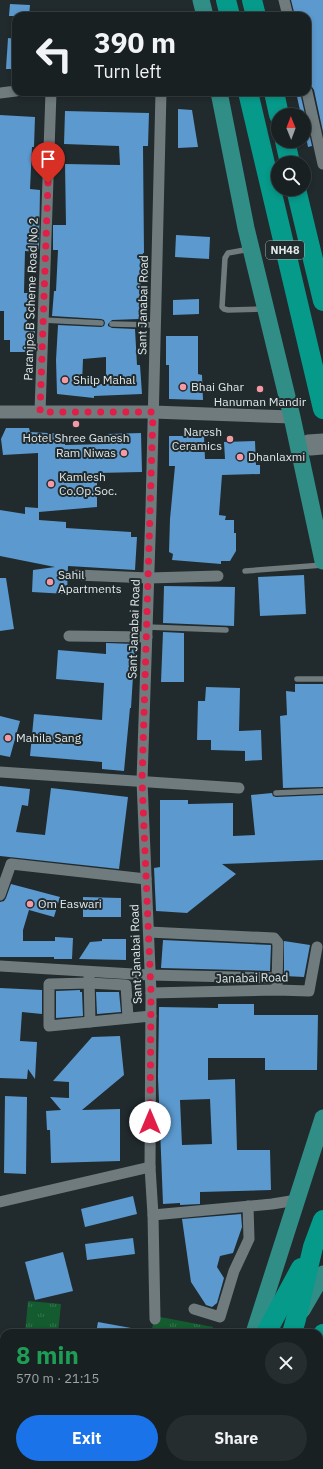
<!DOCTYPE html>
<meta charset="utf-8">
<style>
body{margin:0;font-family:"IBM Plex Sans",sans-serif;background:#262d2f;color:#f1f3f6;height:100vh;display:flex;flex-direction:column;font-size:15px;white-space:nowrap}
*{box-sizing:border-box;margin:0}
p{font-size:13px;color:#9fa3a5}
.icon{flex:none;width:22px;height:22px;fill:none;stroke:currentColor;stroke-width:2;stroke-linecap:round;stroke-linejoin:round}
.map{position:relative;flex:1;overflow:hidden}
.drawer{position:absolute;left:0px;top:1329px;width:323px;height:140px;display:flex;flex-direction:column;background:#192022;border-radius:12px 12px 0 0;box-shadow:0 2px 6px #0003,0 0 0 1px #373e40}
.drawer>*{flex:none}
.hud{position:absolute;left:12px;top:12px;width:299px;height:84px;border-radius:12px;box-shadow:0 2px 6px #0003,0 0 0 1px #373e40;background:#192022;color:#f1f3f6;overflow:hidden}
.needle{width:26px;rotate:359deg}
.buttons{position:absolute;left:271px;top:108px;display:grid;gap:8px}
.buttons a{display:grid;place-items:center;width:40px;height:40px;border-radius:50%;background:#192022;box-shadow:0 2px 6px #0003,0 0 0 1px #373e40;font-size:20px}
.pin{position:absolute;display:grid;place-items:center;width:34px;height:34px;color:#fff;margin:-41px -17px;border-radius:50% 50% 50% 0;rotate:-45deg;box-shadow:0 0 4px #0007}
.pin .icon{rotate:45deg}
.me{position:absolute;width:44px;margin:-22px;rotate:0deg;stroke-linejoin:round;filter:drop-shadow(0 0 3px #0008)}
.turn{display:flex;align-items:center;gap:14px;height:84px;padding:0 16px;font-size:18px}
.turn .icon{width:52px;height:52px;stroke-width:2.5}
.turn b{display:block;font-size:28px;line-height:34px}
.round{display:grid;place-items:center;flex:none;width:42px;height:42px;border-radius:21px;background:#262d2f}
.head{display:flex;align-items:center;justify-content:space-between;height:68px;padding:0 16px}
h1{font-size:24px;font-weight:700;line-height:30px;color:#1e9e55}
.action{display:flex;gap:8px;margin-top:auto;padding:8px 16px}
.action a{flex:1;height:46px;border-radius:24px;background:#1a73e8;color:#fff;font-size:16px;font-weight:700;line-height:46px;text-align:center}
.action a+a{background:#262d2f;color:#f1f3f6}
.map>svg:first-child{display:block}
.park{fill:url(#park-tufts)}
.building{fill:#5b99ce;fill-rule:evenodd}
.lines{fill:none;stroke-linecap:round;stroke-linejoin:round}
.service{stroke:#707b7e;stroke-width:5.5}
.minor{stroke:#707b7e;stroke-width:11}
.tertiary{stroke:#707b7e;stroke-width:13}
.primary{stroke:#308e86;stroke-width:17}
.motorway{stroke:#069a8b;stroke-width:20}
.route{stroke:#e11d48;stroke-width:7;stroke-dasharray:0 12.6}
.poi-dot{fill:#f49aa4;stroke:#212a2d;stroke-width:1.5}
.labels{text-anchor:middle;stroke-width:4;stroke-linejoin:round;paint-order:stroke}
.shield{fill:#212a2d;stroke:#a7afb1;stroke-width:1}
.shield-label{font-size:11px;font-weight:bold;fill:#e1e8e9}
.street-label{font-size:12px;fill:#e1e8e9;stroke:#212a2d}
.poi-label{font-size:12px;fill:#e1e8e9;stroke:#212a2d;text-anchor:start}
</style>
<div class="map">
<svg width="323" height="1469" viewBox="0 0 323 1469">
<defs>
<pattern id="park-tufts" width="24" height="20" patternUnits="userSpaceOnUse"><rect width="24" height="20" fill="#145b2f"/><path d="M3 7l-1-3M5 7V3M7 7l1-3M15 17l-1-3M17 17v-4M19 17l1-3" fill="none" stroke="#36734d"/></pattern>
</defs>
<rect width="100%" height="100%" fill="#212a2d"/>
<!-- park -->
<g class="park">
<polygon points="28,1301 61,1304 58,1333 25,1333"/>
<polygon points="155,1316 213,1327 212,1333 151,1333"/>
<rect x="0" y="1339" width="4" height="112"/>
</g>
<!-- building -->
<g class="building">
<polygon points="291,0 323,0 323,132 314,90 312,87 307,85 307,16 295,16"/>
<polygon points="10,4 30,5 29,16 9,16"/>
<polygon points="8,38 16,39 16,69 6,69"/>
<polygon points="296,92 300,92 312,146 308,147 304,127 304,115 301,115"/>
<polygon points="178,109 192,110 198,147 178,148"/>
<path d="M65 111 149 113 148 146H143L144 253H143L140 289 139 319 112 320 108 324V326L112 328 135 329 137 365H140L142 394 94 396V398L57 394 56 360 58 325 101 327 104 326 105 323 104 320 101 319 52 316 54 291H56L58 250H53V225H66L65 164 120 165 119 146 64 144ZM106 357V378H104V384H82L83 359Z"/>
<polygon points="0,115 35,117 34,147 32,147 30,189 40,190 39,249 37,249 37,252 25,251 24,293 29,293 27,322 35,322 35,352 10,352 10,340 4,340 4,311 0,311"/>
<polygon points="176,235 210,237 209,259 175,257"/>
<polygon points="199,299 199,314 173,315 173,300"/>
<polygon points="166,336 198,336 198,374 202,375 203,400 169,399 169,365 166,365"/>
<polygon points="6,428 29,428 30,432 65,434 65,445 106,444 107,434 141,433 142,472 97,473 97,507 39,512 39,520 66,522 66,528 131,532 131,537 137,537 135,570 68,566 67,594 32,592 33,570 55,567 0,556 0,510 25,514 25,507 38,508 38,453 3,455 1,439"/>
<polygon points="169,436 204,436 205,459 225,459 224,442 255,441 256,465 260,465 260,474 222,475 219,515 226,516 225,520 234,520 234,533 236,533 236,551 230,561 221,561 221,564 172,560 173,554 169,552 170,519 175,466 169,466"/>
<polygon points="304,575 306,614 260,616 258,577"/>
<polygon points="0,578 6,578 14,629 0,631"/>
<polygon points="164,586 235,587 234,626 163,623"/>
<polygon points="163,632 184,633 184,682 161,682"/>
<polygon points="106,643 135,644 131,708 130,708 124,771 102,769 102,762 30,756 34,714 102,720 104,683 56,679 58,650 106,654"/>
<polygon points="295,684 323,684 323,787 283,788 280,716 287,715 286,691 295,692"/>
<polygon points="206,687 240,688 239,731 261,730 262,760 245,761 245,751 211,750 211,740 197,740 198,701 205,701"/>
<polygon points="0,716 20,721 10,757 0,755"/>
<polygon points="0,786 30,789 28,806 22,805 16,832 45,835 51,788 128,797 119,869 0,856"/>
<polygon points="272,793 273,796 276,797 323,795 323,860 222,864 236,874 187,913 156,911 154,868 160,867 160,800 188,800 188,804 233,803 233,836 255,835 251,795"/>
<polygon points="11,884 60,897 54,917 29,910 23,930 23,941 55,941 55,937 73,938 72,959 54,959 54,957 0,957 0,902 4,901 6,898"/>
<polygon points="83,897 121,898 121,917 83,917"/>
<polygon points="102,939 126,939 126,960 79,959 90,942 102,941"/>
<polygon points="163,940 271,945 270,971 161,968"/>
<polygon points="284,941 310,945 304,977 284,976"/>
<polygon points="0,988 42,990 42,1014 22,1012 20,1041 37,1042 35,1079 28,1069 27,1079 0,1078"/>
<polygon points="80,990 80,992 82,992 83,1016 56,1018 56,991"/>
<polygon points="96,992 119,992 121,1012 97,1014"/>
<path d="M218 1004H254V1015H318L317 1070H265V1058H208V1080L235 1079 237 1150H270L271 1190 200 1192V1204L180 1205V1203L163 1204 158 1077 159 1007 218 1008ZM210 1099 212 1144 182 1145 180 1100Z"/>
<polygon points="120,1036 124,1075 82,1110 120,1109 120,1161 51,1163 50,1130 47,1130 46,1111 61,1110 50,1097 69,1098 69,1082 53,1081 92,1037"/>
<polygon points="5,1096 27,1097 26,1174 4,1173"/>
<polygon points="133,1196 137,1214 85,1227 81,1209"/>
<polygon points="241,1214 242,1227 233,1253 220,1256 217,1267 224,1278 217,1303 212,1307 206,1305 191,1282 182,1219"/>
<polygon points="133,1238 135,1254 87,1260 85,1244"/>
<polygon points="63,1252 73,1291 35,1300 25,1262"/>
<polygon points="98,1322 131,1328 131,1333 96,1333"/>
</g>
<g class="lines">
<!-- service -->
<g class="service">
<polyline points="250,249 228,253 225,258 222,307 224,309 228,310 263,309"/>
<polyline points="43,320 101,323"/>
<polyline points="112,324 155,325"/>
<polyline points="245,571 323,565"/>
<polyline points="147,627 226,630"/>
<polyline points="297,679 323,679"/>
<polyline points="276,793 323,791"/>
</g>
<!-- minor -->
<g class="minor">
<polyline points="284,0 288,16"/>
<polyline points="161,92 151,509 142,781 151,993 150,1167 153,1215 272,1204 297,1200"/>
<polyline points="307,92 323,164"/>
<polyline points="0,93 16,91"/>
<polyline points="40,412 51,92"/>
<polyline points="298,446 308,440 323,439"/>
<polyline points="298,446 311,450 323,449"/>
<polyline points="77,575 149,578 218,576"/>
<polyline points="69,636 147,637"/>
<polyline points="0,772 239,788"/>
<polyline points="0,895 11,864 146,879"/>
<polyline points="149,932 274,938 278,943 277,984"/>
<polyline points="0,966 150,975 277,978"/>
<polyline points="89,977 90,1022"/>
<polyline points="151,993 277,990 309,991 317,947"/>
<polyline points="128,1018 126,985 89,983 49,984 49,1026 151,1016"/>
<polyline points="0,1202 150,1167"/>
<polyline points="153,1215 155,1319"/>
<polyline points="194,1309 220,1317 234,1271 249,1239 248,1206"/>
<polyline points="120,1469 120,1465"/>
</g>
<!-- tertiary -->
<polyline class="tertiary" points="0,412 153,412 292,417"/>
<!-- primary -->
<g class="primary">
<polyline points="201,0 205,16"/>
<polyline points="219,92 246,228 292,417 323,561"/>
<polyline points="302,1310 323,1274"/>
<polyline points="254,1333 323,1118"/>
<polyline points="212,1469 213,1465"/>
<polyline points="291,1469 292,1465"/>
</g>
<!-- motorway -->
<g class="motorway">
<polyline points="226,0 230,16"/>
<polyline points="252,0 256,16"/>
<polyline points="248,92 323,409"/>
<polyline points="274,92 279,115"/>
<polyline points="285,141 290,163"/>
<polyline points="296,189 323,301"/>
<polyline points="266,1333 301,1268"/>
<polyline points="292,1333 296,1319 313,1247 323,1220"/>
<polyline points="319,1341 323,1334"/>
<polyline points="319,1383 323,1368"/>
<polyline points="244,1469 246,1465"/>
<polyline points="269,1469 270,1465"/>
</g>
</g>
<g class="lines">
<!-- route -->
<polyline class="route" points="48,183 40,412 153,412 142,781 151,993 150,1122"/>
</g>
<!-- markers -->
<g class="poi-dot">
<circle cx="65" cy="380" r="4"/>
<circle cx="183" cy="387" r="4"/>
<circle cx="260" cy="389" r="4"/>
<circle cx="76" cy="424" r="4"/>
<circle cx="230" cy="439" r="4"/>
<circle cx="124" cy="453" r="4"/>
<circle cx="240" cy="457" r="4"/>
<circle cx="51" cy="484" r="4"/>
<circle cx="50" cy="582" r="4"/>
<circle cx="8" cy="738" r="4"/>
<circle cx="30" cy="904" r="4"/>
</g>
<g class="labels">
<!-- shield labels -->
<rect class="shield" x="266" y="241" width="38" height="18" rx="3"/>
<g class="shield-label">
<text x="285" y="254">NH48</text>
</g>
<!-- street labels -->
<g class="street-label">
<text transform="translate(31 299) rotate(-88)" y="4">Paranjpe B Scheme Road No 2</text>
<text transform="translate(143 305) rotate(-89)" y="4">Sant Janabai Road</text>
<text transform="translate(134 629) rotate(-88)" y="4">Sant Janabai Road</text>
<text transform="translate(136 954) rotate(-92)" y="4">Sant Janabai Road</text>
<text transform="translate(252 978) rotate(-1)" y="4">Janabai Road</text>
</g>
<!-- poi labels -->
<g class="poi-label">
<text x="73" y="384">Shilp Mahal</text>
<text x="191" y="391">Bhai Ghar</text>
<text x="260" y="406" text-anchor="middle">Hanuman Mandir</text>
<text x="222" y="436" text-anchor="end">Naresh<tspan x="222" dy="14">Ceramics</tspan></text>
<text x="76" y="442" text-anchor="middle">Hotel Shree Ganesh</text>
<text x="116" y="457" text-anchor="end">Ram Niwas</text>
<text x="248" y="461">Dhanlaxmi</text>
<text x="59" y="481">Kamlesh<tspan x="59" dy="14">Co.Op.Soc.</tspan></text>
<text x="58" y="579">Sahil<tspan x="58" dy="14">Apartments</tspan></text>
<text x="16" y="742">Mahila Sang</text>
<text x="38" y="908">Om Easwari</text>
</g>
</g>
</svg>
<div class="buttons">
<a><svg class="needle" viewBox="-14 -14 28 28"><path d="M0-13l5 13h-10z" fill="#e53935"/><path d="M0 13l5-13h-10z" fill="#9fa3a5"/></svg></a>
<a><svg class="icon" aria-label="search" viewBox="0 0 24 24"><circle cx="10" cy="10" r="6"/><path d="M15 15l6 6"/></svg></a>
</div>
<div class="pin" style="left:48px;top:183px;background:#d93025"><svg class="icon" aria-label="arrive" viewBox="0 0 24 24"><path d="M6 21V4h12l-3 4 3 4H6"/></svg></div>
<svg class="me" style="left:150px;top:1122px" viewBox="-20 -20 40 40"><circle r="19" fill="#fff"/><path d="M0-13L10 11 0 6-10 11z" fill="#e11d48"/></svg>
<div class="hud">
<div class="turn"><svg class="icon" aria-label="left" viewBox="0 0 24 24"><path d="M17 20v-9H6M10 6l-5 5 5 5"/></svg><div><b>390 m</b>Turn left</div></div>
</div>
<section class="drawer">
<div class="head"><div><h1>8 min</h1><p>570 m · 21:15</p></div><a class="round"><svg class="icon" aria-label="close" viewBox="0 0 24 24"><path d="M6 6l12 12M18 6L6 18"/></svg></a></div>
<div class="action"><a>Exit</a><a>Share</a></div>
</section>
</div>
